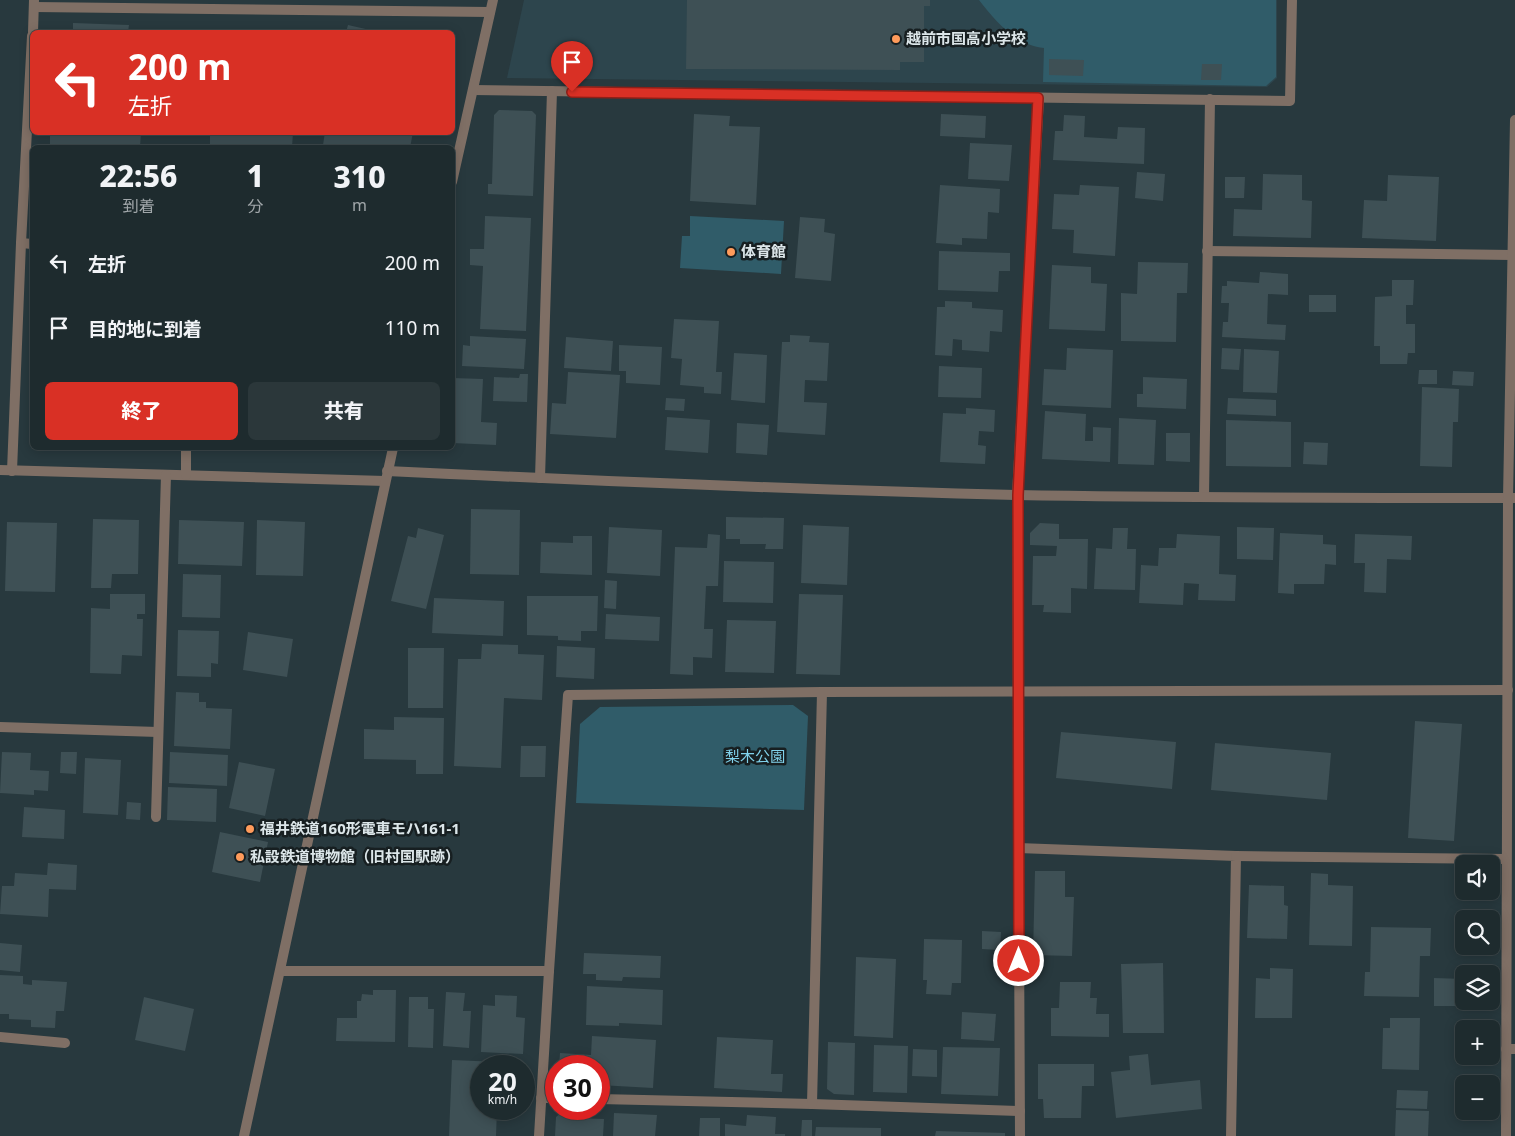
<!DOCTYPE html>
<html lang="ja">
<meta charset="utf-8">
<style>
body{margin:0;font-family:"Noto Sans","Noto Sans JP",sans-serif;background:#2b373a;color:#f1f3f6;height:100vh;display:flex;flex-direction:column;font-size:19px;white-space:nowrap}
*{box-sizing:border-box;margin:0}
p{font-size:16px;color:#a1a7aa}
.icon{flex:none;width:28px;height:28px;fill:none;stroke:currentColor;stroke-width:2;stroke-linecap:round;stroke-linejoin:round}
.map{position:relative;flex:1;overflow:hidden}
.side{position:absolute;left:30px;top:145px;width:425px;height:305px;display:flex;flex-direction:column;background:#1e2b2e;border-radius:8px;box-shadow:0 2px 12px #0003,0 0 0 1px #3c474a}
.side>*{flex:none}
.guide{position:absolute;left:30px;top:30px;width:425px;height:105px;border-radius:8px;box-shadow:0 2px 12px #0003,0 0 0 1px #3c474a;background:#d93025;color:#fff;overflow:hidden}
.fabs{position:absolute;left:1455px;top:855px;display:grid;gap:10px}
.fabs a{display:grid;place-items:center;width:45px;height:45px;border-radius:8px;background:#1e2b2e;box-shadow:0 2px 12px #0003,0 0 0 1px #3c474a;font-size:25px}
.speed{position:absolute;left:470px;top:1055px;display:flex;gap:10px;font-size:25px;font-weight:700;text-align:center}
.speed>*{display:grid;place-content:center;width:65px;height:65px;border-radius:50%;background:#1e2b2e;box-shadow:0 2px 12px #0003,0 0 0 1px #3c474a;line-height:1}
.speed small{font-size:12px;font-weight:400}
.speed .limit{border:8px solid #d22;background:#fff;color:#111}
.pin{position:absolute;display:grid;place-items:center;width:42px;height:42px;color:#fff;margin:-51px -21px;border-radius:50% 50% 50% 0;rotate:-45deg;box-shadow:0 0 5px #0007}
.pin .icon{rotate:45deg}
.me{position:absolute;width:55px;margin:-28px;rotate:0deg;stroke-linejoin:round;filter:drop-shadow(0 0 4px #0008)}
.turn{display:flex;align-items:center;gap:18px;height:105px;padding:0 15px;font-size:22px}
.turn .icon{width:65px;height:65px;stroke-width:2.5}
.turn b{display:block;font-size:35px;line-height:42px}
.eta{display:flex;justify-content:space-evenly;align-items:center;height:85px;text-align:center}
.eta b{font-size:30px;font-weight:800;line-height:35px}
.action{display:flex;gap:10px;margin-top:auto;padding:10px 15px}
.action a{flex:1;height:58px;border-radius:8px;background:#d93025;color:#fff;font-size:20px;font-weight:800;line-height:58px;text-align:center}
.action a+a{background:#2b373a;color:#f1f3f6}
ul{padding:0;list-style:none}
li{display:flex;align-items:center;gap:15px;height:65px;padding:0 15px}
li div{flex:1}
li b{display:block;font-size:19px}
li em{font-style:normal}
.map>svg:first-child{display:block}
.built{fill:#2d454d}
.green{fill:#305c69}
.building{fill:#3e5055}
.lines{fill:none;stroke-linecap:round;stroke-linejoin:round}
.minor{stroke:#7f6f65;stroke-width:10}
.tertiary{stroke:#7f6f65;stroke-width:10}
.route-casing{stroke:#8d1f18;stroke-width:12}
.route{stroke:#d93025;stroke-width:9}
.poi-dot{fill:#ff9b5b;stroke:#171f21;stroke-width:2}
.labels{text-anchor:middle;stroke-width:5;stroke-linejoin:round;paint-order:stroke}
.poi-label{font-size:15px;font-weight:bold;fill:#dce6e9;stroke:#171f21;text-anchor:start}
.park-label{font-size:15px;fill:#80d1ea;stroke:#171f21}
</style>
<div class="map">
<svg width="1515" height="1136" viewBox="0 0 1515 1136">
<rect width="100%" height="100%" fill="#28393e"/>
<!-- built -->
<polygon class="built" points="524,0 1277,0 1277,78 1267,87 507,78"/>
<!-- green -->
<g class="green">
<path d="M979 0H1276V77L1266 86 1043 82 1044 48C1016 45 995 21 979 0Z"/>
<polygon points="690,216 784,221 781,274 680,268 682,236 690,236"/>
<polygon points="793,705 808,716 804,810 576,803 580,724 600,707"/>
</g>
<!-- building -->
<g class="building">
<polygon points="687,0 930,0 930,6 924,6 924,62 900,62 900,70 686,69"/>
<polygon points="73,23 129,25 128,32 73,32"/>
<polygon points="348,25 379,32 346,32"/>
<polygon points="169,29 197,30 197,32 169,32"/>
<polygon points="213,29 285,31 285,32 213,32"/>
<polygon points="1049,59 1084,60 1083,76 1049,75"/>
<polygon points="1202,64 1222,64 1221,80 1201,80"/>
<polygon points="499,110 532,111 536,115 533,196 488,194 488,184 492,184 494,115"/>
<polygon points="694,114 730,116 729,126 760,127 756,205 690,201"/>
<polygon points="941,114 986,116 985,138 940,136"/>
<polygon points="1064,115 1085,116 1084,137 1117,139 1118,127 1145,128 1144,164 1053,160 1055,131 1063,131"/>
<polygon points="50,132 141,132 140,148 50,148"/>
<polygon points="210,132 293,132 292,148 210,148"/>
<polygon points="325,132 413,132 410,148 309,148 309,146 323,145"/>
<polygon points="970,143 1012,145 1009,181 968,179"/>
<polygon points="1137,172 1165,174 1163,201 1135,198"/>
<polygon points="1263,174 1302,175 1302,200 1312,201 1311,238 1233,236 1234,209 1262,210"/>
<polygon points="1388,175 1439,177 1436,241 1362,238 1364,200 1387,201"/>
<polygon points="1225,177 1245,177 1244,198 1225,198"/>
<polygon points="940,185 1000,189 999,213 988,212 987,239 962,238 962,245 936,243"/>
<polygon points="1080,185 1119,187 1115,256 1073,253 1074,230 1052,229 1054,194 1079,195"/>
<polygon points="485,216 531,218 526,331 480,329 483,266 470,265 470,249 484,249"/>
<polygon points="800,217 825,219 824,232 835,234 831,281 795,278"/>
<polygon points="939,251 1010,253 1010,271 999,271 998,292 938,290"/>
<polygon points="1138,262 1188,263 1187,293 1177,293 1176,342 1121,341 1121,293 1137,294"/>
<polygon points="1052,265 1091,267 1091,283 1107,284 1105,331 1049,329"/>
<polygon points="1260,272 1288,274 1288,295 1268,294 1267,324 1286,325 1285,340 1222,337 1223,322 1228,322 1229,303 1221,303 1222,286 1227,286 1227,281 1259,283"/>
<polygon points="1392,280 1414,280 1413,305 1406,305 1406,324 1415,324 1415,353 1408,353 1407,364 1380,364 1380,346 1374,346 1375,297 1392,296"/>
<rect x="1309" y="295" width="27" height="17"/>
<polygon points="945,301 972,302 972,308 1003,310 1002,332 990,331 989,352 962,350 962,340 953,339 952,356 935,355 937,307 945,307"/>
<polygon points="674,319 719,321 716,372 722,372 721,394 704,393 704,387 680,385 682,359 671,358"/>
<polygon points="790,335 810,336 809,342 829,343 827,381 805,380 804,402 827,403 825,435 777,432 782,342 790,342"/>
<polygon points="470,336 526,339 524,369 462,366 463,345 470,346"/>
<polygon points="566,337 613,341 611,371 564,368"/>
<polygon points="619,345 662,347 660,385 626,383 626,371 619,371"/>
<polygon points="1067,348 1113,350 1111,408 1042,405 1044,369 1066,370"/>
<polygon points="1222,348 1241,349 1239,370 1221,369"/>
<polygon points="1244,349 1279,351 1277,393 1243,392"/>
<polygon points="734,353 767,355 765,403 731,400"/>
<polygon points="939,366 982,368 981,398 938,397"/>
<polygon points="1419,370 1437,370 1437,384 1418,384"/>
<polygon points="1453,371 1474,372 1473,386 1452,385"/>
<polygon points="568,372 620,375 616,438 550,434 552,403 566,404"/>
<polygon points="520,374 528,374 527,402 493,401 494,377 519,378"/>
<polygon points="1143,377 1187,379 1186,409 1137,407 1137,394 1143,394"/>
<polygon points="452,378 483,379 481,422 497,423 496,445 452,443"/>
<polygon points="1422,387 1459,389 1458,422 1453,422 1452,467 1420,466"/>
<polygon points="666,398 685,399 684,411 665,410"/>
<polygon points="1228,398 1276,400 1276,416 1227,414"/>
<polygon points="966,408 995,410 994,432 979,431 978,445 986,446 985,464 940,462 943,413 966,414"/>
<polygon points="1045,411 1086,414 1085,441 1093,441 1093,427 1111,428 1110,462 1042,459"/>
<polygon points="667,417 710,420 708,453 665,450"/>
<polygon points="1119,418 1156,420 1154,465 1118,464"/>
<polygon points="1226,420 1291,422 1291,467 1226,466"/>
<polygon points="737,423 769,425 767,455 736,453"/>
<polygon points="1166,433 1190,433 1190,462 1166,461"/>
<polygon points="1304,442 1328,443 1327,465 1303,464"/>
<polygon points="471,509 520,510 519,575 470,574"/>
<polygon points="726,517 784,518 783,549 765,549 766,544 740,544 740,539 726,539"/>
<polygon points="93,519 139,520 138,574 112,574 111,588 91,588"/>
<polygon points="179,520 244,522 242,566 178,564"/>
<polygon points="257,520 305,522 303,576 256,575"/>
<polygon points="7,522 57,523 55,592 5,591"/>
<polygon points="1040,523 1059,524 1059,539 1088,539 1087,589 1071,588 1071,613 1043,612 1044,605 1032,605 1033,556 1056,556 1057,546 1030,545 1030,533"/>
<polygon points="803,525 849,527 847,585 801,583"/>
<polygon points="609,527 662,530 660,576 607,573"/>
<polygon points="1237,527 1274,528 1273,560 1237,559"/>
<polygon points="418,528 444,535 426,609 391,601 408,536 416,538"/>
<polygon points="1113,528 1128,528 1127,549 1136,549 1135,590 1094,589 1096,548 1112,549"/>
<polygon points="1280,533 1323,535 1323,544 1336,545 1336,565 1325,564 1324,584 1294,584 1294,594 1278,593"/>
<polygon points="708,534 720,535 718,586 706,586 704,629 713,629 712,658 693,657 693,675 670,674 675,547 707,548"/>
<polygon points="1177,534 1220,536 1219,574 1236,575 1235,601 1198,600 1199,584 1184,583 1183,605 1139,603 1141,565 1158,566 1159,548 1176,548"/>
<polygon points="1355,534 1412,536 1411,560 1387,559 1386,593 1364,592 1365,563 1354,563"/>
<polygon points="573,536 592,536 592,575 540,573 541,542 573,543"/>
<polygon points="724,561 774,562 773,603 723,602"/>
<polygon points="183,574 221,575 220,618 182,617"/>
<polygon points="605,580 617,581 616,609 604,608"/>
<polygon points="110,594 145,594 145,614 137,614 137,619 143,619 142,656 122,655 121,674 90,673 91,608 110,609"/>
<polygon points="799,594 843,595 840,675 796,674"/>
<polygon points="527,596 598,596 597,631 581,631 581,641 558,640 558,636 527,635"/>
<polygon points="434,598 504,601 503,636 432,633"/>
<polygon points="606,614 660,617 659,641 605,639"/>
<polygon points="727,620 776,621 774,673 725,672"/>
<polygon points="178,630 219,631 218,664 211,663 211,677 177,676"/>
<polygon points="248,632 293,639 287,677 243,670"/>
<polygon points="482,644 518,645 518,654 544,655 542,700 504,698 501,768 454,766 458,659 481,659"/>
<polygon points="557,646 595,648 594,679 556,677"/>
<polygon points="408,648 444,648 443,708 408,708"/>
<polygon points="176,692 199,693 199,702 206,702 206,708 232,709 230,749 174,746"/>
<polygon points="394,717 444,718 443,774 416,774 416,760 364,759 364,729 394,730"/>
<polygon points="1415,721 1462,724 1454,841 1408,838"/>
<polygon points="1061,732 1176,742 1172,789 1056,778"/>
<polygon points="1215,743 1331,753 1327,800 1211,790"/>
<polygon points="521,746 546,746 545,777 520,777"/>
<polygon points="2,752 31,753 30,770 49,771 48,791 34,790 34,795 0,793"/>
<polygon points="61,752 77,752 76,774 60,773"/>
<polygon points="170,752 228,755 227,786 169,783"/>
<polygon points="85,758 121,760 118,815 83,813"/>
<polygon points="239,762 275,769 265,816 229,808"/>
<polygon points="168,787 217,789 216,822 167,820"/>
<polygon points="127,802 141,803 140,820 126,819"/>
<polygon points="24,807 65,810 64,839 22,837"/>
<polygon points="220,832 268,842 260,882 212,872"/>
<polygon points="48,863 77,865 76,890 49,889 48,917 0,914 2,886 14,886 15,873 47,875"/>
<polygon points="1035,871 1065,871 1065,897 1074,897 1072,956 1033,955"/>
<polygon points="1311,873 1328,874 1328,885 1353,886 1352,946 1309,945"/>
<polygon points="1249,885 1284,886 1284,905 1288,906 1287,939 1247,938"/>
<polygon points="1371,927 1431,928 1430,956 1420,956 1419,997 1364,996 1365,972 1370,972"/>
<polygon points="982,931 1001,932 1000,950 982,949"/>
<polygon points="924,939 962,940 961,983 952,983 951,995 926,994 927,980 923,980"/>
<polygon points="0,943 22,945 20,972 0,970"/>
<polygon points="584,953 661,956 660,978 623,977 622,981 596,980 596,974 583,974"/>
<polygon points="856,957 896,959 893,1038 854,1036"/>
<polygon points="1163,963 1164,1033 1123,1033 1121,964"/>
<polygon points="1270,968 1293,969 1292,1018 1255,1018 1256,978 1270,979"/>
<polygon points="0,975 23,976 23,984 32,985 32,980 67,982 64,1011 56,1011 55,1028 31,1027 31,1020 9,1019 9,1014 0,1014"/>
<polygon points="1434,978 1464,979 1464,1001 1468,1001 1468,1006 1434,1006"/>
<polygon points="1060,982 1091,982 1090,998 1097,998 1096,1014 1109,1014 1109,1037 1051,1036 1051,1008 1059,1008"/>
<polygon points="587,986 663,990 662,1025 619,1023 619,1026 586,1025"/>
<polygon points="373,990 396,990 395,1042 336,1041 337,1018 357,1018 357,1001 361,1001 362,994 373,995"/>
<polygon points="446,992 465,993 463,1011 471,1011 469,1048 443,1046"/>
<polygon points="495,995 517,996 516,1017 525,1018 523,1054 481,1052 483,1005 495,1006"/>
<polygon points="144,997 194,1009 185,1051 135,1040"/>
<polygon points="409,997 428,997 428,1009 434,1009 433,1048 408,1047"/>
<polygon points="962,1012 996,1014 994,1041 961,1039"/>
<polygon points="1390,1018 1420,1018 1419,1070 1382,1069 1383,1028 1390,1028"/>
<polygon points="592,1036 656,1040 653,1088 599,1085 599,1066 559,1066 560,1053 591,1055"/>
<polygon points="717,1037 773,1040 771,1074 783,1074 782,1092 714,1088"/>
<polygon points="828,1042 855,1043 854,1095 834,1094 827,1089"/>
<polygon points="874,1045 908,1046 907,1093 873,1092"/>
<polygon points="943,1047 1000,1048 998,1096 941,1094"/>
<polygon points="913,1049 937,1050 937,1077 912,1076"/>
<polygon points="1148,1054 1151,1085 1200,1080 1202,1109 1116,1118 1111,1072 1130,1070 1129,1056"/>
<polygon points="452,1060 499,1062 499,1066 481,1066 481,1109 497,1109 496,1136 449,1136"/>
<polygon points="1038,1064 1094,1064 1094,1086 1082,1086 1081,1118 1044,1118 1043,1099 1038,1099"/>
<polygon points="1397,1090 1428,1091 1427,1109 1396,1108"/>
<polygon points="1396,1110 1429,1111 1428,1136 1395,1136"/>
<polygon points="562,1112 573,1112 573,1118 604,1119 603,1136 555,1136 556,1117"/>
<polygon points="614,1113 657,1115 655,1136 613,1136"/>
<polygon points="747,1115 776,1117 775,1134 785,1134 785,1136 725,1136 725,1124 746,1126"/>
<polygon points="700,1118 720,1118 720,1136 699,1136"/>
<polygon points="802,1120 812,1120 812,1136 801,1136"/>
<polygon points="816,1127 881,1128 881,1136 815,1136"/>
<polygon points="936,1131 1005,1133 1005,1136 935,1136"/>
</g>
<g class="lines">
<!-- minor -->
<g class="minor">
<polyline points="34,7 490,12"/>
<polyline points="33,32 34,0"/>
<polyline points="473,90 1290,101 1292,0"/>
<polyline points="21,243 32,244"/>
<polyline points="1207,251 1512,255"/>
<polyline points="0,470 385,481"/>
<polyline points="12,471 21,243 32,36"/>
<polyline points="186,475 186,448"/>
<polyline points="540,478 552,91"/>
<polyline points="1204,497 1210,99"/>
<polyline points="0,727 158,732"/>
<polyline points="156,817 166,475"/>
<polyline points="1018,848 1236,856 1231,1136"/>
<polyline points="1236,856 1506,859"/>
<polyline points="281,971 549,971"/>
<polyline points="0,1037 65,1043"/>
<polyline points="1506,1049 1515,1049"/>
<polyline points="541,1098 556,1098"/>
<polyline points="599,1099 812,1104 1020,1111"/>
<polyline points="812,1104 822,692"/>
<polyline points="539,1136 549,971 568,695 822,692 1508,690"/>
<polyline points="1020,1136 1017,495 1039,98"/>
</g>
<!-- tertiary -->
<g class="tertiary">
<polyline points="452,182 493,0"/>
<path d="M387 471C597 481 806 490 1016 495 1182 498 1349 498 1515 498"/>
<polyline points="244,1136 393,448"/>
<polyline points="1506,1136 1508,498 1515,120"/>
</g>
</g>
<g class="lines">
<!-- route casing -->
<g class="route-casing">
<polyline id="route" points="572,92 1038,98 1018,495 1019,961"/>
</g>
<!-- route -->
<use href="#route" class="route"/>
</g>
<!-- markers -->
<g class="poi-dot">
<circle cx="896" cy="39" r="5"/>
<circle cx="731" cy="252" r="5"/>
<circle cx="250" cy="829" r="5"/>
<circle cx="240" cy="857" r="5"/>
</g>
<g class="labels">
<!-- poi labels -->
<g class="poi-label">
<text x="906" y="44">越前市国高小学校</text>
<text x="741" y="257">体育館</text>
<text x="260" y="834">福井鉄道160形電車モハ161-1</text>
<text x="250" y="862">私設鉄道博物館（旧村国駅跡）</text>
</g>
<!-- park labels -->
<g class="park-label">
<text x="755" y="762">梨木公園</text>
</g>
</g>
</svg>
<div class="fabs">
<a><svg class="icon" aria-label="sound" viewBox="0 0 24 24"><path d="M4 9h4l5-4v14l-5-4H4zM17 9q2 3 0 6"/></svg></a>
<a><svg class="icon" aria-label="search" viewBox="0 0 24 24"><circle cx="10" cy="10" r="6"/><path d="M15 15l6 6"/></svg></a>
<a><svg class="icon" aria-label="layers" viewBox="0 0 24 24"><path d="M12 4l9 5-9 5-9-5zM3 14l9 5 9-5"/></svg></a>
<a>+</a>
<a>−</a>
</div>
<div class="speed"><div>20<small>km/h</small></div><div class="limit">30</div></div>
<div class="pin" style="left:572px;top:92px;background:#d93025"><svg class="icon" aria-label="arrive" viewBox="0 0 24 24"><path d="M6 21V4h12l-3 4 3 4H6"/></svg></div>
<svg class="me" style="left:1019px;top:961px" viewBox="-20 -20 40 40"><circle r="17" fill="#d93025" stroke="#fff" stroke-width="3"/><path d="M0-11L8 9 0 5-8 9z" fill="#fff"/></svg>
<div class="guide">
<div class="turn"><svg class="icon" aria-label="left" viewBox="0 0 24 24"><path d="M17 20v-9H6M10 6l-5 5 5 5"/></svg><div><b>200 m</b>左折</div></div>
</div>
<section class="side">
<div class="eta">
<div><b>22:56</b><p>到着</p></div>
<div><b>1</b><p>分</p></div>
<div><b>310</b><p>m</p></div>
</div>
<ul>
<li><svg class="icon" aria-label="left" viewBox="0 0 24 24"><path d="M17 20v-9H6M10 6l-5 5 5 5"/></svg><div><b>左折</b></div><em>200 m</em></li>
<li><svg class="icon" aria-label="arrive" viewBox="0 0 24 24"><path d="M6 21V4h12l-3 4 3 4H6"/></svg><div><b>目的地に到着</b></div><em>110 m</em></li>
</ul>
<div class="action"><a>終了</a><a>共有</a></div>
</section>
</div>
